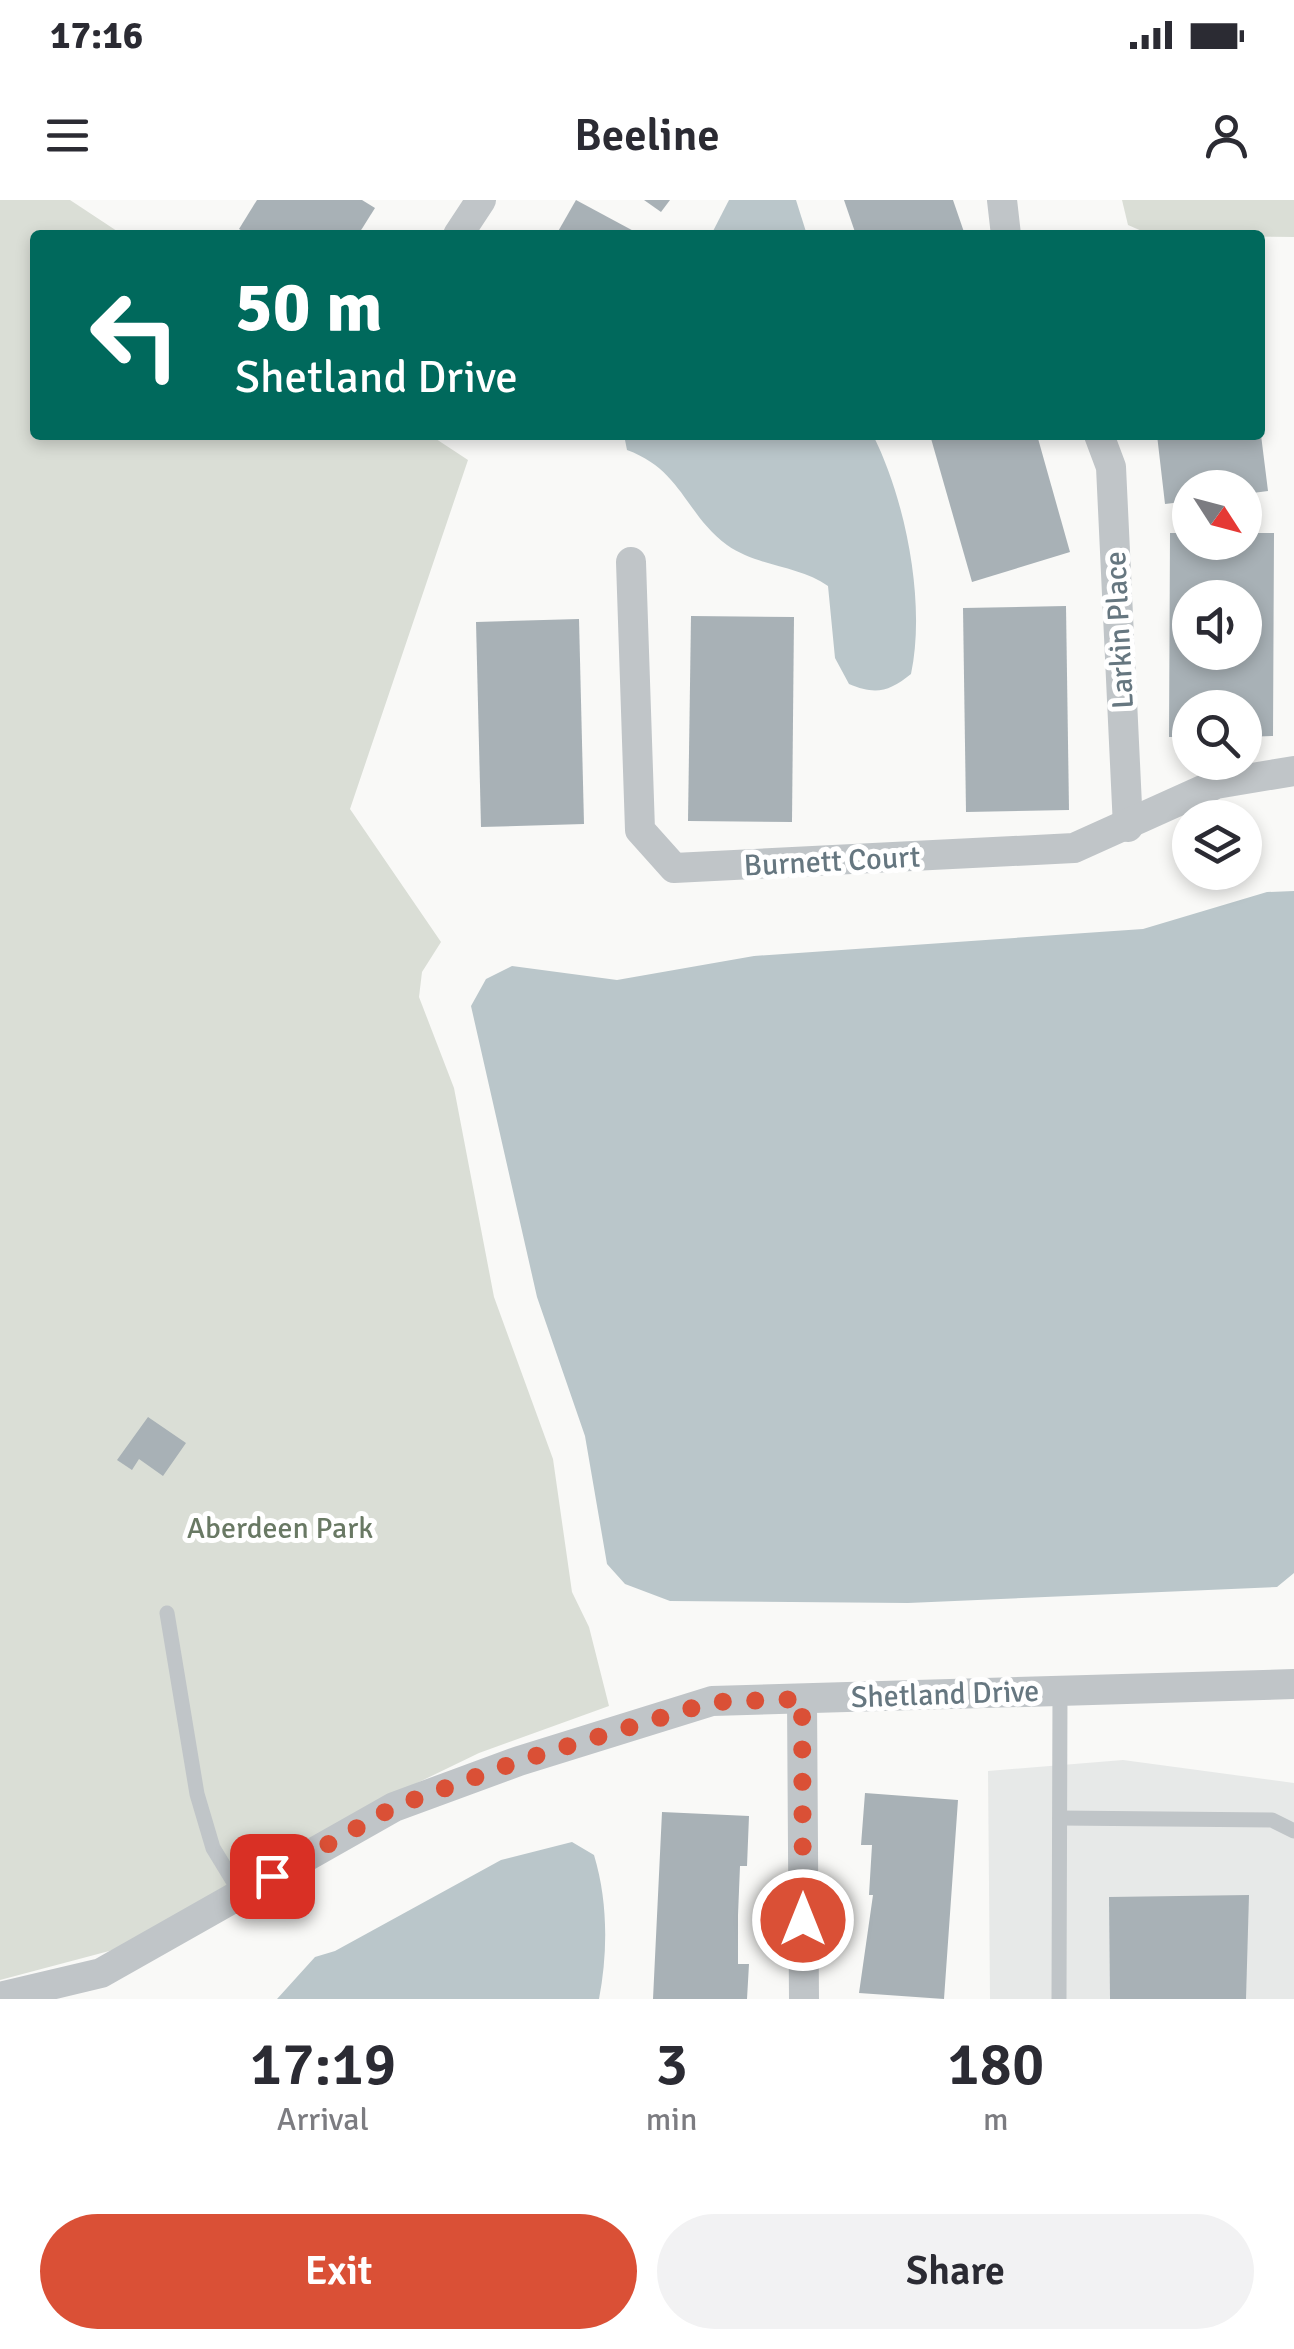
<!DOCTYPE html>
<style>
body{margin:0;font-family:Signika,sans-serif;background:#f2f2f3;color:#2b2b33;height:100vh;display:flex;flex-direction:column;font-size:38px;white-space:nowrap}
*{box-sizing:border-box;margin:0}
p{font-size:32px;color:#7c7c81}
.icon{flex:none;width:55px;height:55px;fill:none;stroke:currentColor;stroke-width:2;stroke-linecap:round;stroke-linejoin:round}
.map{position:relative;height:1799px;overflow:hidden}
.panel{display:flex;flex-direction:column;background:#fff;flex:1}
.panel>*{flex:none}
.banner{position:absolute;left:30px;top:30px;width:1235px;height:210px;border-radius:10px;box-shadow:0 5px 15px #0003;background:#00695c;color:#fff;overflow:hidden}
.needle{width:65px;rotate:126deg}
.tools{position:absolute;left:1172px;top:270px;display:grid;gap:20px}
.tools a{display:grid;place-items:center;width:90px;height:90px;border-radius:50%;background:#fff;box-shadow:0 5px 15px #0003;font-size:50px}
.pin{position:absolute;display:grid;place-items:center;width:85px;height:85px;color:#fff;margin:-42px;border-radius:20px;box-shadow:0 5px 15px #0006}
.me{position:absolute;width:110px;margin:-55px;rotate:0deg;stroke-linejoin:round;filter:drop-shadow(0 0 8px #0008)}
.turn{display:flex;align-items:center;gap:35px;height:210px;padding:0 40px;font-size:45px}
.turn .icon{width:130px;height:130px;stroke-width:2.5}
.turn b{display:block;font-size:70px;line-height:85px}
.eta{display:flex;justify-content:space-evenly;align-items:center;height:170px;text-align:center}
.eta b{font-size:60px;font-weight:600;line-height:70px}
.primary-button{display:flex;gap:20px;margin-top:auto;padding:20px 40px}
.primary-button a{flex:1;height:115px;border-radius:60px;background:#da5036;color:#fff;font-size:40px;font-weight:600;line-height:115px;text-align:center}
.primary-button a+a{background:#f2f2f3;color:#2b2b33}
.status{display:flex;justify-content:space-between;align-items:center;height:70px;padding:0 50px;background:#fff;direction:ltr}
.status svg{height:28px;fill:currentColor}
header{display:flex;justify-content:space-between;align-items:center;height:130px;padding:0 40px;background:#fff;font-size:45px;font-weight:600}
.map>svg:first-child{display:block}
.built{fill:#e7e9e8}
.green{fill:#daded6}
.water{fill:#bac6ca}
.building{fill:#a8b1b6;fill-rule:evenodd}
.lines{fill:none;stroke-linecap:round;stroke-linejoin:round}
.lane{stroke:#c0c5c8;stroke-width:15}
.street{stroke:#c0c5c8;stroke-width:30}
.route{stroke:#da5036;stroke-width:18;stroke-dasharray:0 32.4}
.labels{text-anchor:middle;stroke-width:10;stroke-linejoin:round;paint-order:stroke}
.street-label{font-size:30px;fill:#667780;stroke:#fff}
.park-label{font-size:30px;fill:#697964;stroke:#fff}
</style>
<div class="status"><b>17:16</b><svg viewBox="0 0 49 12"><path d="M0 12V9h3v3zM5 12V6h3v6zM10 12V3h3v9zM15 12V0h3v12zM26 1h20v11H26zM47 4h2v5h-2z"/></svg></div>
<header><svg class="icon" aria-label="menu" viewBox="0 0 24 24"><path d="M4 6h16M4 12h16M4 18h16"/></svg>Beeline<svg class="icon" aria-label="person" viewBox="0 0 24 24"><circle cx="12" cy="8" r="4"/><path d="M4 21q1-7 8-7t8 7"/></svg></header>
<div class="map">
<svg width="1294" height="1799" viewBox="0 0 1294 1799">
<rect width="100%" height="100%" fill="#f9f9f7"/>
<!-- built -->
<polygon class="built" points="1123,1560 1294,1583 1294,1799 990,1799 988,1571"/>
<!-- green -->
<g class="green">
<polygon points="0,0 70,0 123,35 35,35 35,235 430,235 468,260 350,609 441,742 422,772 419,797 454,888 494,1097 553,1259 572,1392 589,1427 609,1506 479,1553 384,1599 113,1750 0,1780"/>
<polygon points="1122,0 1294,0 1294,37 1151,35 1128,25"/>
</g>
<!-- water -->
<g class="water">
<polygon points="729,0 796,0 807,35 711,35"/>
<path d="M624 235H873C906 301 926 403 911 474 889 492 875 495 849 484L835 458 828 386C798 365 758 367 727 345 685 314 682 270 627 250Z"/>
<polygon points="1294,691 1294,1373 1277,1387 908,1403 670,1401 625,1384 607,1364 585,1236 537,1097 471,806 486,779 512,766 617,780 754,756 1143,729 1267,692"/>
<path d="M572 1642 594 1655C608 1701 608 1752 599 1799H277L315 1757 335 1751 501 1660Z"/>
</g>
<!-- building -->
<g class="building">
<polygon points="257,0 362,0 375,8 358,35 249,35 239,29"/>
<polygon points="576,0 641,35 556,35"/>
<polygon points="644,0 670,0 661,12"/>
<polygon points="844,0 953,0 965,35 856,35"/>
<polygon points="930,235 1037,235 1070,352 972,382"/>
<polygon points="1157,235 1261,235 1268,291 1245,294 1245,288 1190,288 1190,301 1165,304"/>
<path d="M1170 333H1190V342H1245V333H1274L1273 536 1245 537V508H1190V537H1169ZM1190 398H1245V452H1190Z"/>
<polygon points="1066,406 1069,610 966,612 963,408"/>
<polygon points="691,416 794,417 792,622 688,621"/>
<polygon points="579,419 584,624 481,627 476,422"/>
<polygon points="148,1217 186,1243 163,1276 139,1259 132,1270 117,1260"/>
<polygon points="865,1593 958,1600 944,1799 859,1793 873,1695 869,1695 872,1645 861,1645"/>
<polygon points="662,1612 749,1616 747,1666 740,1666 738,1715 738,1764 749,1764 747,1799 653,1799"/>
<polygon points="1249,1695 1246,1799 1110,1799 1109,1697"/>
</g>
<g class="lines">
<!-- lane -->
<g class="lane">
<polyline points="167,1413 197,1594 213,1648 241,1694"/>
<polyline points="1060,1618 1272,1620 1294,1631"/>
<polyline points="1059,1799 1060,1491"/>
</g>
<!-- street -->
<g class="street">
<polyline points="1002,0 1006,35"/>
<polyline points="458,35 481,0"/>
<polyline points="1099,235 1111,267 1128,627"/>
<polyline points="631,362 640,630 674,668 1074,648 1216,584 1294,571"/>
<polyline points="802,1499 804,1799"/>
<polyline points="0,1797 101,1773 394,1607 519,1561 712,1501 1294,1484"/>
</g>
</g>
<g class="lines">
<!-- route -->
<polyline class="route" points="272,1676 394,1607 519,1561 712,1502 802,1499 803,1720"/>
</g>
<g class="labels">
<!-- street labels -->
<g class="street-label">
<text transform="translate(1119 430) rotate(-93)" y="10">Larkin Place</text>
<text transform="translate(832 661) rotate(-3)" y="10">Burnett Court</text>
<text transform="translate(945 1494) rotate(-2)" y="10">Shetland Drive</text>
</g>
<!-- park labels -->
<g class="park-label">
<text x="280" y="1338">Aberdeen Park</text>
</g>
</g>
</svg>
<div class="tools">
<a><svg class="needle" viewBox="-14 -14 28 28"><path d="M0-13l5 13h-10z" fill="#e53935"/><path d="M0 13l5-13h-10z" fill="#7c7c81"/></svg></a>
<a><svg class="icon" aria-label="sound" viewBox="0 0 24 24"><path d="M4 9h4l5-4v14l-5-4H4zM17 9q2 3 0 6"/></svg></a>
<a><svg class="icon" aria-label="search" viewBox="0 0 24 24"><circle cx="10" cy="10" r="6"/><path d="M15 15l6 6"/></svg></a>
<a><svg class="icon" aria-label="layers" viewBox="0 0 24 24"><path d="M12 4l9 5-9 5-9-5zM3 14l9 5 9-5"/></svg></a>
</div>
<div class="pin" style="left:272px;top:1676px;background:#d93025"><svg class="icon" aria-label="arrive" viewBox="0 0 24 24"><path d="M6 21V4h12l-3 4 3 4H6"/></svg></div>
<svg class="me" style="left:803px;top:1720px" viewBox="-20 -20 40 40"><circle r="17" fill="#da5036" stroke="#fff" stroke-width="3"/><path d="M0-11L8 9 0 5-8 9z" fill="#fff"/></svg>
<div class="banner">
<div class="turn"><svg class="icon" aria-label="left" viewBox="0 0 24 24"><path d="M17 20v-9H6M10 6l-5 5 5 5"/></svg><div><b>50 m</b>Shetland Drive</div></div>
</div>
</div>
<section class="panel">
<div class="eta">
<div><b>17:19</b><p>Arrival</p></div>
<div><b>3</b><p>min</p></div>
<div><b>180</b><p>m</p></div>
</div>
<div class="primary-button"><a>Exit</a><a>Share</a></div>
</section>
